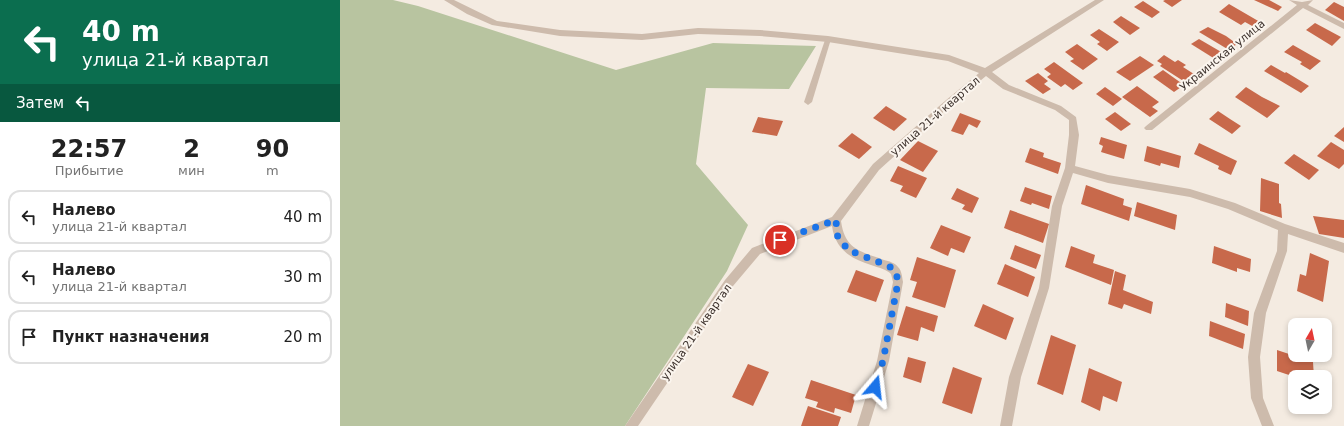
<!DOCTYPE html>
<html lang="ru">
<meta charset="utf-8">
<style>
body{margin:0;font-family:"DejaVu Sans",sans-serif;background:#f6f6f6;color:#222;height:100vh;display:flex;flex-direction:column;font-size:15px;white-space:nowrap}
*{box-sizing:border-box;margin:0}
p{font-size:13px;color:#767676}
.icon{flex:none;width:22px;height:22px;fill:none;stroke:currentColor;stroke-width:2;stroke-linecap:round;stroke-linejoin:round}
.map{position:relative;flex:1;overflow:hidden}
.sheet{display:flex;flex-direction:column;background:#fff;width:340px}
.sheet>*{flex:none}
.banner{background:#0b6e4f;color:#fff;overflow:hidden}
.needle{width:26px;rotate:9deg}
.buttons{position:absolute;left:948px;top:318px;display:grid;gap:8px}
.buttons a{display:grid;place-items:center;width:44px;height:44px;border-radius:8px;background:#fff;box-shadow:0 2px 6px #0003;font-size:20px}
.pin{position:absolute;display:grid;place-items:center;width:34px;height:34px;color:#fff;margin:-17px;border:2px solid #fff;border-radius:50%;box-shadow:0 1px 4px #0007}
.me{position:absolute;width:44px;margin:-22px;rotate:17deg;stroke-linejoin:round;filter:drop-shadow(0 0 3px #0008)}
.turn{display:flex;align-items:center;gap:14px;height:84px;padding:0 16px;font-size:18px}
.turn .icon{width:52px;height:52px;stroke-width:2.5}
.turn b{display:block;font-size:28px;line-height:34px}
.then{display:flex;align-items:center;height:38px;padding:0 16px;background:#0003;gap:8px;font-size:15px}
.eta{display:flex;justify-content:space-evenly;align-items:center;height:68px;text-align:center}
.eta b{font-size:24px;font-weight:600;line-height:28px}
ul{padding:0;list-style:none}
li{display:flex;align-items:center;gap:12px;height:54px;margin:0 8px 6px;padding:0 8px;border:2px solid #e0e0e0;border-radius:12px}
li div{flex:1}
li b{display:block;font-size:15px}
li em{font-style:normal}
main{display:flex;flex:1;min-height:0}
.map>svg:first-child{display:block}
.green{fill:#b8c4a0}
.building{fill:#c8694b}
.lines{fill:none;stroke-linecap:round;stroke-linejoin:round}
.lane{fill:#cdbbac;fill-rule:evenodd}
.street{fill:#cdbbac;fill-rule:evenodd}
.route{stroke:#1a73e8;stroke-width:7;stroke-dasharray:0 12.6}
.labels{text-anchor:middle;stroke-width:4;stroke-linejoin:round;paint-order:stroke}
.street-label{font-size:11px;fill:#3b302b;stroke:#fbf5ee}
</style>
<main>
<section class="sheet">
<div class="banner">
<div class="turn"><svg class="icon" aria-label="left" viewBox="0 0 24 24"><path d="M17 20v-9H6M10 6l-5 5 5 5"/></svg><div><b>40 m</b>улица 21-й квартал</div></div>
<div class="then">Затем<svg class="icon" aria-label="left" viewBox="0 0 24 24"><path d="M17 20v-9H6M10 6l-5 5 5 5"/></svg></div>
</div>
<div class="eta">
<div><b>22:57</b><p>Прибытие</p></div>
<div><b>2</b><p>мин</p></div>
<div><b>90</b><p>m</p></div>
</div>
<ul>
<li><svg class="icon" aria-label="left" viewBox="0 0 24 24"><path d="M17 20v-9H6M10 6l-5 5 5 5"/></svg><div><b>Налево</b><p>улица 21-й квартал</p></div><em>40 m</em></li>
<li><svg class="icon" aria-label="left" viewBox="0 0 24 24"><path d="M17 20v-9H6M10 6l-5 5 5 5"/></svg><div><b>Налево</b><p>улица 21-й квартал</p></div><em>30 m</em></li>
<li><svg class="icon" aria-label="arrive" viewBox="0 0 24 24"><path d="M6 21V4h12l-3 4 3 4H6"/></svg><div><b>Пункт назначения</b></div><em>20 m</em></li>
</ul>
</section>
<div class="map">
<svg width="1004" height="426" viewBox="0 0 1004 426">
<rect width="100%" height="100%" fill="#f4ebe1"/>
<!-- green -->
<polygon class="green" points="0,0 53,0 78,6 276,70 373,43 476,46 449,89 366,88 356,164 408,225 387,271 285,426 0,426"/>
<!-- building -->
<g class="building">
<polygon points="825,0 842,0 832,7 823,1"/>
<polygon points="914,0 929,0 942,7 938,11"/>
<polygon points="803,1 820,12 812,18 794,7"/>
<polygon points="994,2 1004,7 1004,21 985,10"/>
<polygon points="889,4 920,22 914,27 905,22 901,25 879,12"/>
<polygon points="781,16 800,28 790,35 773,22"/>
<polygon points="975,23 1001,37 992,46 966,30"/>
<polygon points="868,27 886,36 897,44 889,50 859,32"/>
<polygon points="759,29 779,42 767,51 757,44 760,42 750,35"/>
<polygon points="859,39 883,53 875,59 851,44"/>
<polygon points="737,44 758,59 743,70 730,61 734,59 725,52"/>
<polygon points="953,45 981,61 970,70 960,64 962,62 944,52"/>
<polygon points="824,55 835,62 838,60 846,65 843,67 857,76 848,84 820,66 822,64 817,61"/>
<polygon points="800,56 814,65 790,81 776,72"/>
<polygon points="714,62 743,83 733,90 725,84 721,87 707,77 711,74 704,69"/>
<polygon points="931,65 945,73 946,72 969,86 961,93 924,71"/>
<polygon points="823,70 844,85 834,92 813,77"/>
<polygon points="698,73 708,81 704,84 711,89 703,94 685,81"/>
<polygon points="797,86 819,102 812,107 818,111 810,117 782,97"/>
<polygon points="765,87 782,99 773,106 756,94"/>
<polygon points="906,87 922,97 940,106 927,118 895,97"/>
<polygon points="546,106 567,119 554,131 533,118"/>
<polygon points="878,111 890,119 901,126 892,134 869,119"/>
<polygon points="775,112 791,124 781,131 765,119"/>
<polygon points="620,113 641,121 637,128 629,124 623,135 611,131"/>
<polygon points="418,117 443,121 437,136 412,132"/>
<polygon points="1004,127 1004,142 994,136"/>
<polygon points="512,133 532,147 519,159 498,146"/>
<polygon points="761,137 787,145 784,159 761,152 763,146 759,144"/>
<polygon points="578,141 598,151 583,172 560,160"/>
<polygon points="991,142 1004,150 1004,164 999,169 977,156"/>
<polygon points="859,143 897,161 891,175 878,169 879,166 854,154"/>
<polygon points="807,146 841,156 839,168 821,163 820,166 804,161"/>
<polygon points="690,148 704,153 703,157 721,163 718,174 685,162"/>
<polygon points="954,154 979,170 969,180 944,163"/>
<polygon points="558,166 587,178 576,198 560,191 563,186 550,181"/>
<polygon points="921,178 939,184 939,203 941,204 942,218 920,211"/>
<polygon points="746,185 784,199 783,205 792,208 789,221 741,204"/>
<polygon points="685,187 712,196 709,209 692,203 691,205 680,201"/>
<polygon points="617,188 639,198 632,213 622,209 625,205 611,199"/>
<polygon points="797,202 837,215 835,230 794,216"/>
<polygon points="670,210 709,224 703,243 664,228"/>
<polygon points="973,216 1004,220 1004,238 979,234"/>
<polygon points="601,225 631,237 624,253 611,248 608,256 590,248"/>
<polygon points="675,245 701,255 696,269 670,259"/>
<polygon points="731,246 755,255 753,263 774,270 771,285 725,267"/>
<polygon points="874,246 911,259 910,272 897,268 897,272 872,263"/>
<polygon points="970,253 989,261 983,302 957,291 960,274 966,276"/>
<polygon points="577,257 616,270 605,308 572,297 577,282 570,280"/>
<polygon points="665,264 695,277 688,297 657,284"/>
<polygon points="516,270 544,280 536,302 507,292"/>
<polygon points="775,271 786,275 783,290 813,302 811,314 784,304 782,309 768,304"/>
<polygon points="886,303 909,311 908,326 885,317"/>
<polygon points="643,304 674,318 666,340 634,326"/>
<polygon points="566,306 598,316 594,332 581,327 578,341 557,335"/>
<polygon points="870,321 905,334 903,349 869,336"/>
<polygon points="711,335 736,345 723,395 697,384"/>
<polygon points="937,350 973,362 974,377 955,377 937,371"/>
<polygon points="568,357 586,362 581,383 563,377"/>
<polygon points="408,364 429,372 413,406 392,397"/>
<polygon points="613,367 642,378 632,414 602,403"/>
<polygon points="749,368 782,382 777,402 763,396 760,411 741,402"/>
<polygon points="471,380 516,395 511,413 495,408 494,413 476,407 478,402 465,398"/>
<polygon points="468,406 501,417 498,426 461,426"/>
</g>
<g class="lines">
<!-- lane -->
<polygon class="lane" points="486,37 490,37 491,39 472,102 468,105 464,102"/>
<!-- street -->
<g class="street">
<path d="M104 0H114L157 21 220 30 302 34 358 28 420 30 488 36 609 55 645 68 755 0H764L652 72 669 85 721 106 736 117 739 135 735 166 768 175 850 189 895 203 945 224 1004 243V253L948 234 947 251 926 313 920 357 923 398 934 426H922L911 398 908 357 914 313 937 251 938 230 888 209 850 197 768 183 733 173 722 206 709 288 681 377 672 426H660L669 377 699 288 712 206 725 168 729 135V120L715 110 663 89 646 76 611 105 539 170 501 221C505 250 520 251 544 260 549 261 555 263 558 267 562 271 562 277 563 282L549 361 529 426H517L537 361 553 282 551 274C546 269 539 268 531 265 511 259 495 249 492 226L420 254 393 286 298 426H285L385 280 412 248 492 217 533 164 605 101 639 73 608 61 488 42 420 36 358 34 302 40 220 36 152 25 127 14Z"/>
<polygon points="949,0 962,2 973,0 968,5 1004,23 1004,29 963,8 812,130 806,130 804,128 806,126 957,5"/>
</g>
</g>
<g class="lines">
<!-- route -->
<polyline class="route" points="440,240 496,220 497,235 508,250 549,266 556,272 558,282 543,361 535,387"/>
</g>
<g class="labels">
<!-- street labels -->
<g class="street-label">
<text transform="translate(882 55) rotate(-39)" y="4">Украинская улица</text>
<text transform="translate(595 116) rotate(-41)" y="4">улица 21-й квартал</text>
<text transform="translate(356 332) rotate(-55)" y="4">улица 21-й квартал</text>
</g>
</g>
</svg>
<div class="buttons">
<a><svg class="needle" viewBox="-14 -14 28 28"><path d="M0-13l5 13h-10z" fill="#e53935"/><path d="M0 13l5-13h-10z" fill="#767676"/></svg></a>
<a><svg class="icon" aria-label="layers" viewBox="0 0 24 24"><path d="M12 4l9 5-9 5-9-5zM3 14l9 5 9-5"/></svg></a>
</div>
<div class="pin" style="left:440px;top:240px;background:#d93025"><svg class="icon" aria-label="arrive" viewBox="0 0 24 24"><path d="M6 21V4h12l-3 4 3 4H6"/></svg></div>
<svg class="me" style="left:535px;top:387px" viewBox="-20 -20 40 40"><path d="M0-17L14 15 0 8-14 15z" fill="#1a73e8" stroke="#fff" stroke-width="4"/></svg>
</div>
</main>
